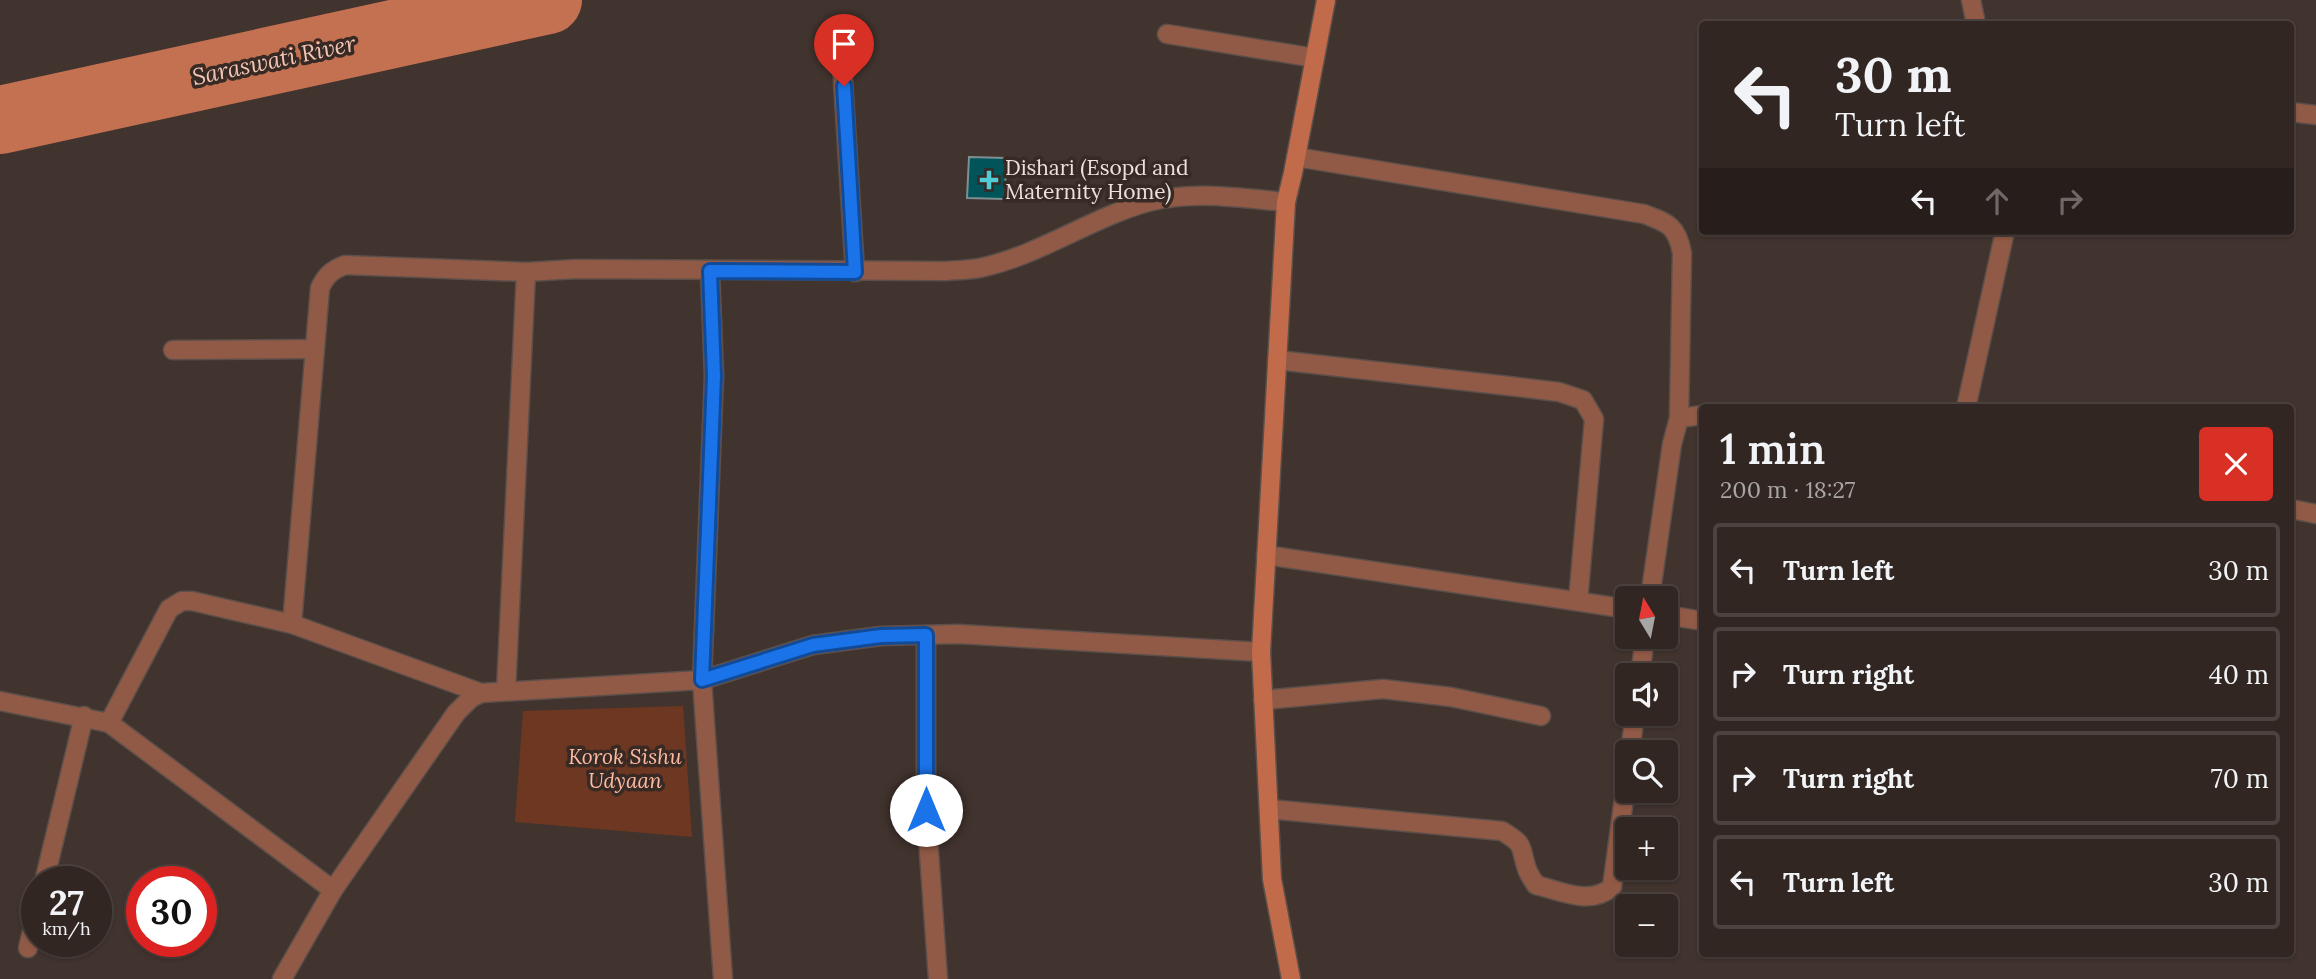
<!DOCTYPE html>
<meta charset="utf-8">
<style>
body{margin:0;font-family:Lora,serif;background:#392e2a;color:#f1f3f6;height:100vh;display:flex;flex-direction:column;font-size:26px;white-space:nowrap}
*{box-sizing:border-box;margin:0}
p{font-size:23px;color:#a8a5a5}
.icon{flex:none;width:38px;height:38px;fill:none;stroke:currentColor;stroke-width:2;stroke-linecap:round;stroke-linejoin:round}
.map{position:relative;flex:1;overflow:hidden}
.panel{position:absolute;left:1699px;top:404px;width:595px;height:553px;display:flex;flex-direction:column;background:#312622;border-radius:7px;box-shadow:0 2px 5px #0004,0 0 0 2px #4c4340}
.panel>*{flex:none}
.hud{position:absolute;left:1699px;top:21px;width:595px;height:214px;border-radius:7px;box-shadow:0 2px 5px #0004,0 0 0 2px #4c4340;background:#312622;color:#f1f3f6;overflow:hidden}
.needle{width:46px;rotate:350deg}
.tools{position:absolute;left:1615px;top:586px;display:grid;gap:14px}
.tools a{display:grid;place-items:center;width:63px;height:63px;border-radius:7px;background:#312622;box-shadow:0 2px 5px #0004,0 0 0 2px #4c4340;font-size:35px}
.speed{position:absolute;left:21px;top:866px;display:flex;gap:14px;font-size:35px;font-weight:700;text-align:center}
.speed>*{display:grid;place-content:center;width:91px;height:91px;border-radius:50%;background:#312622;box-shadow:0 2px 5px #0004,0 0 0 2px #4c4340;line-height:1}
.speed small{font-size:18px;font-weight:400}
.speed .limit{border:10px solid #d22;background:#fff;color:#111}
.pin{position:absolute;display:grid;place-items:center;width:60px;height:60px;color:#fff;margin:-72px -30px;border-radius:50% 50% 50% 0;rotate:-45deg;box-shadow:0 0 7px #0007}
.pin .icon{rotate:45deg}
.me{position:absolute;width:77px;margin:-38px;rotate:0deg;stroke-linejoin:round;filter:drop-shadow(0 0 5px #0008)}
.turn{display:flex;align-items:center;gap:24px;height:147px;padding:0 21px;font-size:32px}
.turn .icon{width:91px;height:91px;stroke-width:2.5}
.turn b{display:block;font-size:49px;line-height:60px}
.lanes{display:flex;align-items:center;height:66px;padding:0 21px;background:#0003;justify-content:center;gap:35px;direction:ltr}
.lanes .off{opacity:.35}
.round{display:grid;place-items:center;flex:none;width:74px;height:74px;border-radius:7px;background:#392e2a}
.headline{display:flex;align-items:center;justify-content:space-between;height:119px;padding:0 21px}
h1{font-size:42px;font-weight:600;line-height:52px}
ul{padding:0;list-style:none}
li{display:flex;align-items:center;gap:21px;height:94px;margin:0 14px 10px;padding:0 7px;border:4px solid #4c4340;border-radius:7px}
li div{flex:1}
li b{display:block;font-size:26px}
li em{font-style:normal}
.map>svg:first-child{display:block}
.green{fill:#6e3722}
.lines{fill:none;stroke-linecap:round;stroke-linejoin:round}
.river{stroke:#c47151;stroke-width:68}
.building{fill:#01555a;stroke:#7c9092;stroke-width:2}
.lane-casing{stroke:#5c4f4a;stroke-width:21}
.street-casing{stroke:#5c4f4a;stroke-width:21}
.secondary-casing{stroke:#5c4f4a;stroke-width:21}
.lane{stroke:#915a46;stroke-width:18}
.street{stroke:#915a46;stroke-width:18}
.secondary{stroke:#c26b4b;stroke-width:18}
.route-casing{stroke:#114b97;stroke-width:18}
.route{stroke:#1a73e8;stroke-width:12}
.poi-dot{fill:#51ccd5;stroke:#372924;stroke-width:2.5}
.labels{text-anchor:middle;stroke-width:7;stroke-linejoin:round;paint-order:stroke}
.poi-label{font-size:21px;fill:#ebe2de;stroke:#372924;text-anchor:start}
.park-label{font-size:21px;font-style:italic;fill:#feb9a0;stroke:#372924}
.water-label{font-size:23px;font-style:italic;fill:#f4c5b4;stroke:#372924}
</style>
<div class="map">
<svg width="2316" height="979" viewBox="0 0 2316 979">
<rect width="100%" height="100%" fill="#41332e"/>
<!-- green -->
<polygon class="green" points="683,706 692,837 515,822 523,711"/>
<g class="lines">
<!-- river -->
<polyline class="river" points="0,120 548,0"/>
</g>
<!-- building -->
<polygon class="building" points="969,157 1006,158 1005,199 967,198"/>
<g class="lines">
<!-- lane casing -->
<g class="lane-casing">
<polyline id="lane" points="173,350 313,349"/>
</g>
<!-- street casing -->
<g class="street-casing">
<g id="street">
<polyline points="1971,0 1976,24"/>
<polyline points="840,33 855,272"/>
<polyline points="1167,34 1315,58"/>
<polyline points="2291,112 2316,115"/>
<path d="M1296 157 1644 214C1668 223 1677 226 1682 253L1679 418"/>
<polyline points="710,271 714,376 702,680 723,979"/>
<polyline points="1277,360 1509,386 1559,392 1583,400 1594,419 1578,601"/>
<polyline points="1966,408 2005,231"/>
<polyline points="2291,509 2316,514"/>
<polyline points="1266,555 1628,609"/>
<polyline points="1650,598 1672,444 1679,418 1703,415"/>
<polyline points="1666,615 1703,621"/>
<path d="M292 624 320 288C326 275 332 270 345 265L526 272 576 269 947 271C959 270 972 270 984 267 1041 254 1091 218 1148 202 1192 190 1241 198 1286 202"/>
<polyline points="926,635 926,810 938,979"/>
<polyline points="1640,676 1645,637"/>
<polyline points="506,691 526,272"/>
<polyline points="1263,700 1383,689 1451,697 1541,716"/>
<polyline points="0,701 109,723 333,890"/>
<polyline points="109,723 169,609 182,601 192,601 292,624 481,693"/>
<polyline points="1630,752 1635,714"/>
<path d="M1269 809 1502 831C1527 846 1519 846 1527 869 1529 875 1533 880 1536 885 1561 891 1590 906 1612 887L1628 769"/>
<polyline points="44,882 84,716"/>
<polyline points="28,948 37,911"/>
<polyline points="282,979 333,890 456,713 471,698 481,693 702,680 813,645 881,636 958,634 1261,652"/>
</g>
</g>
<!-- secondary casing -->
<g class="secondary-casing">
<polyline id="secondary" points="1291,979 1272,879 1261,652 1286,202 1293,173 1326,0"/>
</g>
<!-- lane -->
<use href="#lane" class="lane"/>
<!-- street -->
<use href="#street" class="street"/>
<!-- secondary -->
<use href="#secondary" class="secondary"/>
</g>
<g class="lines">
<!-- route casing -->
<g class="route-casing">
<polyline id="route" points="844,86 855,272 710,271 714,376 702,680 813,645 881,636 926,635 926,810"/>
</g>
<!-- route -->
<use href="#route" class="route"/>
</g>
<!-- markers -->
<path class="poi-dot" d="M985.5 169.5h7v7h7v7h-7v7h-7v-7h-7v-7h7z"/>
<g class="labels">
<!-- poi labels -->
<g class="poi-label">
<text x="1005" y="175">Dishari (Esopd and<tspan x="1005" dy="24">Maternity Home)</tspan></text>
</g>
<!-- park labels -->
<g class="park-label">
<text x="625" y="764">Korok Sishu<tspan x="625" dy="24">Udyaan</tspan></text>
</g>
<!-- water labels -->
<g class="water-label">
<text transform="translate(274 60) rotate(-12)" y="8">Saraswati River</text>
</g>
</g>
</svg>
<div class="tools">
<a><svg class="needle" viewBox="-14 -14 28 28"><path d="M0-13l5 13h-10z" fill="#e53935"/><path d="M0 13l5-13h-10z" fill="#a8a5a5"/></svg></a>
<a><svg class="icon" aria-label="sound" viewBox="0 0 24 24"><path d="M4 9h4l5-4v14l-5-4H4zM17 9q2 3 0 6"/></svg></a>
<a><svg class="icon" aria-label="search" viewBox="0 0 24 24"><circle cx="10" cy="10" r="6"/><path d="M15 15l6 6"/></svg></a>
<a>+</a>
<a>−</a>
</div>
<div class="speed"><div>27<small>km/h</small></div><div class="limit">30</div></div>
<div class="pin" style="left:844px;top:86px;background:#d93025"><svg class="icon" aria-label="arrive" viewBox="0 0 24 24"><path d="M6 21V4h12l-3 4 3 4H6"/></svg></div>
<svg class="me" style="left:926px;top:810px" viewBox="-20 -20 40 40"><circle r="19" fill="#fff"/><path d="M0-13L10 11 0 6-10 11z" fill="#1a73e8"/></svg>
<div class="hud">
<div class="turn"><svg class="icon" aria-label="left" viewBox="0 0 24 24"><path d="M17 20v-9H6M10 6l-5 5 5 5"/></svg><div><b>30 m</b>Turn left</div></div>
<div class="lanes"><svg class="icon" aria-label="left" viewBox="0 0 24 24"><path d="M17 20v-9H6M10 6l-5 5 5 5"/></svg><svg class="icon off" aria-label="ahead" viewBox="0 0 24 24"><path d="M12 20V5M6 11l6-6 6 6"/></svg><svg class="icon off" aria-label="right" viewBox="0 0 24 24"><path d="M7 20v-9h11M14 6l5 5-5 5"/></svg></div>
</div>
<section class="panel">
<div class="headline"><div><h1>1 min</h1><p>200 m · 18:27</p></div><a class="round" style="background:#d93025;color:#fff"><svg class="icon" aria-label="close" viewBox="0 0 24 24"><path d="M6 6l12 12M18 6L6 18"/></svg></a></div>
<ul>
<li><svg class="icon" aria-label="left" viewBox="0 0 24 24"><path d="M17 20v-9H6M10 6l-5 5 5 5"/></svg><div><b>Turn left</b></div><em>30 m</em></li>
<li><svg class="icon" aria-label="right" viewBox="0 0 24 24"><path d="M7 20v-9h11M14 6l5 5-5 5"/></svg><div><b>Turn right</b></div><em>40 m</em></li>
<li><svg class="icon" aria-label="right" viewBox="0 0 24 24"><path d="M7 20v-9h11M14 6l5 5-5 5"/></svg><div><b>Turn right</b></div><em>70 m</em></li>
<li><svg class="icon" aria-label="left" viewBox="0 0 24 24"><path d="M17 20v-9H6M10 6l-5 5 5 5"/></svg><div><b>Turn left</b></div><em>30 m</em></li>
</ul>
</section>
</div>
